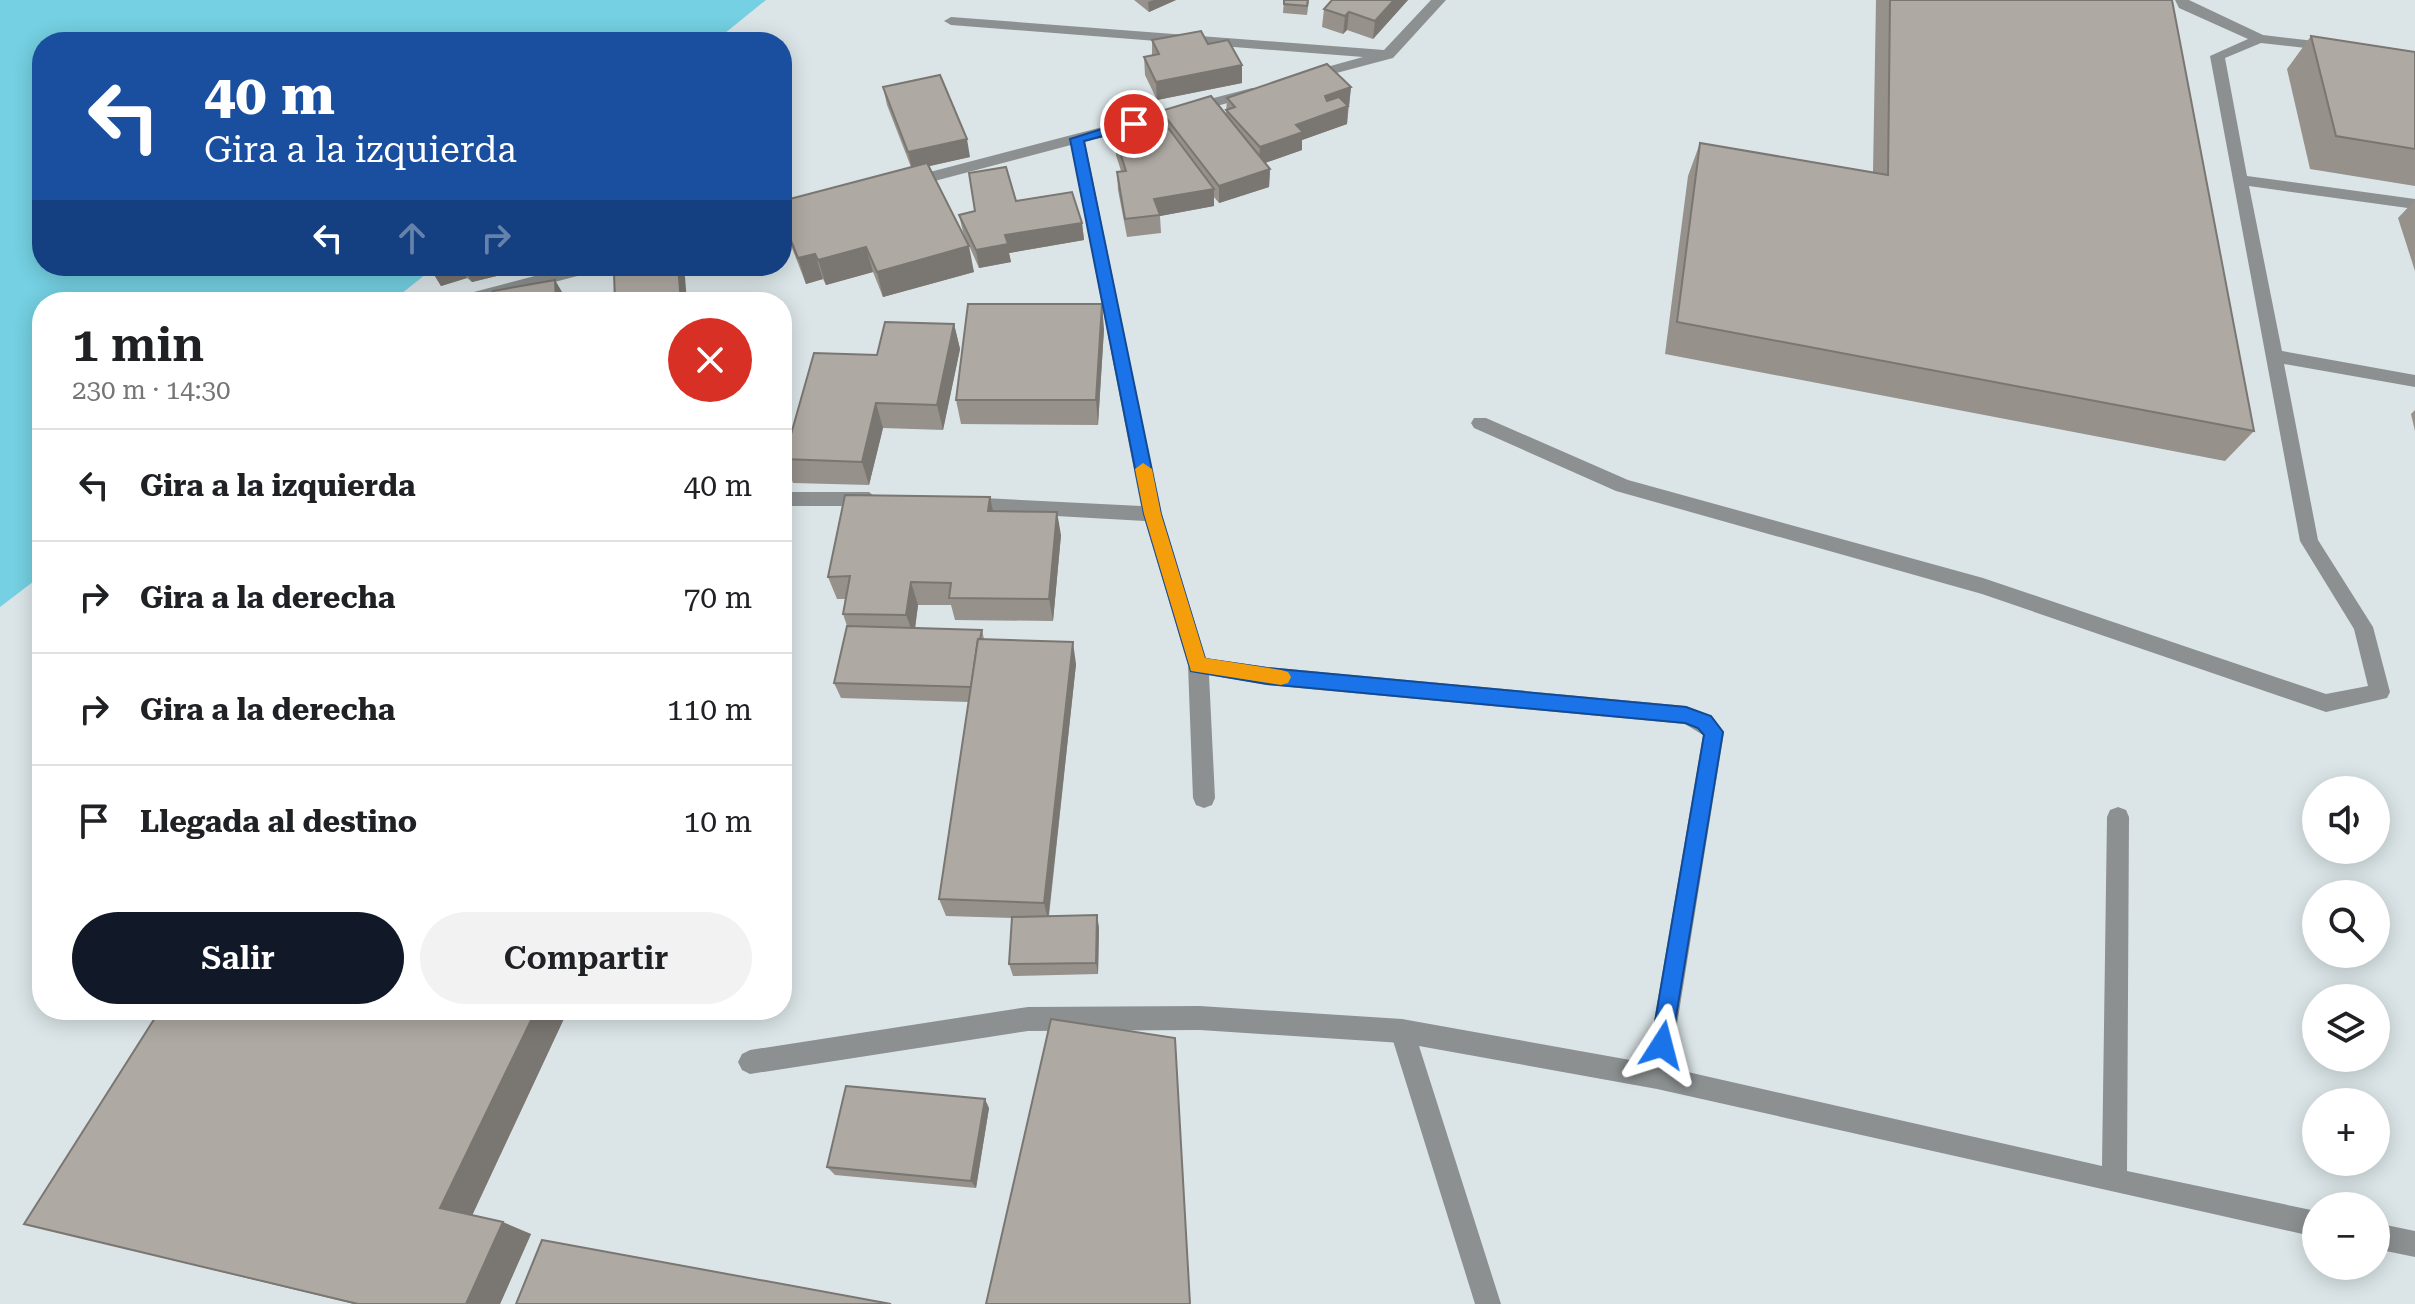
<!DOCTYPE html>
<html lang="es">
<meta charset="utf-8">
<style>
body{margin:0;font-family:"Roboto Serif",serif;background:#f2f2f2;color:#202124;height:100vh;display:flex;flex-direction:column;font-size:30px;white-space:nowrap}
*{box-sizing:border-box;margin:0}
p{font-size:26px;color:#757577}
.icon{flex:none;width:44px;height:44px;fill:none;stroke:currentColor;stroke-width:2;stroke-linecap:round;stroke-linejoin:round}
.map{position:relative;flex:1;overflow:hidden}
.side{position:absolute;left:32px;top:292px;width:760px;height:728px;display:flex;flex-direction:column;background:#fff;border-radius:32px;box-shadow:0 4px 20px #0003}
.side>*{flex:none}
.hud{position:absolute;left:32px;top:32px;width:760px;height:244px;border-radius:32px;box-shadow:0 4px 20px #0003;background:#1a4fa0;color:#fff;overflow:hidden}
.buttons{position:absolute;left:2302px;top:776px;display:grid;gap:16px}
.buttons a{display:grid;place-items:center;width:88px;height:88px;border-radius:50%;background:#fff;box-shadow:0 4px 20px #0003;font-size:40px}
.pin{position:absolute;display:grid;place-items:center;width:68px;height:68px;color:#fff;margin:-34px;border:4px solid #fff;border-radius:50%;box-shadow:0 2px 8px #0007}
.me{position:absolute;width:88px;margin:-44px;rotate:9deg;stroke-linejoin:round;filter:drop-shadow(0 0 6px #0008)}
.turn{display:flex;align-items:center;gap:28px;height:168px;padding:0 40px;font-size:36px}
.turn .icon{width:104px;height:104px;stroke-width:2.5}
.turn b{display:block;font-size:56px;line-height:68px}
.lanes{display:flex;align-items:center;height:76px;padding:0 40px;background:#0003;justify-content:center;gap:40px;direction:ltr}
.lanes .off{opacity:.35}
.round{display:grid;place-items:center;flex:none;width:84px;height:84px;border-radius:42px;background:#f2f2f2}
.head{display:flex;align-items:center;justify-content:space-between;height:136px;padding:0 40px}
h1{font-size:48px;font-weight:600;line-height:60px}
.button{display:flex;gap:16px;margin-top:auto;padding:16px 40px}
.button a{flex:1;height:92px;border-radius:48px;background:#111827;color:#fff;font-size:32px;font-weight:600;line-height:92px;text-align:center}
.button a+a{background:#f2f2f2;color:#202124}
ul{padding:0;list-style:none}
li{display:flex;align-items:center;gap:24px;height:112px;padding:0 40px;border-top:2px solid #e0e0e0}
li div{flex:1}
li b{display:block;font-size:30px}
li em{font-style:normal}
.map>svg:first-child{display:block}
.green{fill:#74d0e2}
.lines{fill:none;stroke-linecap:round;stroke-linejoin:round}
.lane{fill:#8c9091;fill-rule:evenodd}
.street{fill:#8c9091;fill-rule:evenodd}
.wall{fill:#96918b}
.shaded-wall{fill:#7a7671}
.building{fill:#aea9a2;stroke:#7a7671;stroke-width:2}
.route{fill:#1a73e8;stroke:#114b97;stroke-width:2}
.slow{fill:#f59e0b}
</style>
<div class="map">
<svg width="2415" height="1304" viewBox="0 0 2415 1304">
<rect width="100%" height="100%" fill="#dbe5e7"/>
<!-- green -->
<polygon class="green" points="0,0 766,0 714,42 42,42 42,266 436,266 391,302 42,302 42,575 0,607"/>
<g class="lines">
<!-- lane -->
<g class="lane">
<polygon points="2175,0 2189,0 2263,35 2332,43 2339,47 2332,51 2261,43 2225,58 2247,176 2415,199 2415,209 2249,186 2282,351 2415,375 2415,387 2284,364 2318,540 2373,627 2390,692 2387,698 2326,712 1982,594 1616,491 1474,428 1471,423 1474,418 1486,418 1628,480 1983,578 2326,694 2368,686 2354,629 2300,541 2210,56 2248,39 2179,8"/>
<polygon points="1200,1006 1402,1019 1410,1023 1414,1031 1410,1039 1402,1043 1200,1030 1028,1031 750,1074 742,1070 738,1062 742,1054 750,1050 1028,1007"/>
</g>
<!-- street -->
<g class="street">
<polygon points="1431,0 1446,0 1393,58 1310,80 1303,76 1305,73 1363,57 951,25 944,21 951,17 1384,50"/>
<polygon points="1252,88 1257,89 1257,95 1085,142 1161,514 1206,658 1267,667 1686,706 1711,716 1724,732 1670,1068 2102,1166 2107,817 2110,810 2118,807 2126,810 2129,817 2127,1171 2316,1211 2316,1237 1657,1089 1419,1046 1501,1304 1475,1304 1390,1031 1394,1023 1402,1019 1647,1063 1703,735 1685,724 1267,685 1209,675 1215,798 1212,805 1204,808 1196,805 1193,798 1188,665 1145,521 964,511 955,504 964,497 1141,506 1071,145 908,188 900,183 903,179"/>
<polygon points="573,266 602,266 600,270 479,302 449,302 451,298"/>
<polygon points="782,492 869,492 878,499 869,506 782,506"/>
<polygon points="2376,1223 2415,1231 2415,1257 2376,1249"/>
</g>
</g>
<!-- wall -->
<g class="wall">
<polygon points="1134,0 1176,0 1149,12"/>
<polygon points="1284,0 1309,0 1307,15 1283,13"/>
<polygon points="1332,0 1408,0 1373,39 1347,30 1343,34 1322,27 1324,9"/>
<polygon points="1876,0 2172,0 2254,431 2225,461 1665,354 1688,176 1700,143 1873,172"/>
<polygon points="2311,36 2415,52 2415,186 2310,169 2287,69"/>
<polygon points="1152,40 1208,44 1242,65 1242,83 1157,100 1145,75 1144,57 1152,55"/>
<polygon points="883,87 970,157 929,166 974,272 883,297 873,272 826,285 823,279 806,284 782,222 782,201 911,167 887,105"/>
<polygon points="1351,87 1347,124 1302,140 1302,150 1265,163 1270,169 1269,187 1219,203 1214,197 1214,206 1160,216 1161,233 1127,237 1118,190 1117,172 1121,171 1116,155 1115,137 1163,130 1162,129 1161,111 1226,114 1227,98"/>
<polygon points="2415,200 2415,271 2398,218"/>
<polygon points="1016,201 1082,223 1084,240 1009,253 1011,262 979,268 963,232 959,215"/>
<polygon points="429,266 538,266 472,282 467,278 441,286"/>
<polygon points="954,324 960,349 943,430 883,428 869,485 793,483 784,459 877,355"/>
<polygon points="1104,329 1098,425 961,424 956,400"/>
<polygon points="2415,410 2415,431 2411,414"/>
<polygon points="990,497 993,511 1061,535 1053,621 955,620 951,605 918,605 915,628 982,630 984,639 1076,664 1049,916 1099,927 1098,974 1013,976 1009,964 1012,918 946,916 939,899 969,702 841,698 834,683 847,626 843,614 845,599 837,599 828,577"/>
<polygon points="568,1010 472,1215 531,1234 500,1304 354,1304 24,1224"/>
<polygon points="989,1108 976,1188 835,1175 827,1167"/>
</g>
<!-- shaded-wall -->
<g class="shaded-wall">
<polygon points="1154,0 1176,0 1149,12 1148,2"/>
<polygon points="1394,0 1408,0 1373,39 1375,21"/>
<polygon points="1349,12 1347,30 1343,34 1345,16"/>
<polygon points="1242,65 1242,83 1157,100 1156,82"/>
<polygon points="1351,87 1349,106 1324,114 1325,96"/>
<polygon points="1348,106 1347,124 1302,140 1302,150 1259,165 1260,147 1296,125"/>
<polygon points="967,139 970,157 912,170 908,152"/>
<polygon points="1270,169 1269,187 1219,203 1219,186"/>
<polygon points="1214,189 1214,206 1160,216 1154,199"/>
<polygon points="1082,223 1084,240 1009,253 1011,262 979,268 976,250 1005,235"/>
<polygon points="969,246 974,272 883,297 877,272"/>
<polygon points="866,247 873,272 826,285 818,260"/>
<polygon points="815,254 823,279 806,284 798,258"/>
<polygon points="437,266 460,266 467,278 441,286 430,268"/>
<polygon points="462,266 538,266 472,282"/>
<polygon points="678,266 681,266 685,277 687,302 681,302"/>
<polygon points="555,280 565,297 565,302 556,302"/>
<polygon points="1102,304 1104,329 1098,425 1096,400"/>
<polygon points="954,324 960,349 943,430 937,405"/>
<polygon points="876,403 883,428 869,485 862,462"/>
<polygon points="990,497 995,520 988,511"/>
<polygon points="782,509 788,523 782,547"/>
<polygon points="1057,512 1061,535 1053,621 1049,599"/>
<polygon points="911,582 918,605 914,636 906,615"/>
<polygon points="1073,642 1076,664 1048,920 1044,903"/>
<polygon points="1097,915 1099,927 1098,974 1096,963"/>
<polygon points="536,1010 568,1010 470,1220 440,1208"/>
<polygon points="985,1099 989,1108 976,1188 971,1181"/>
<polygon points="503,1222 531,1234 500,1304 466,1304"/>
</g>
<!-- building -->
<g class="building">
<polygon points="1284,0 1308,0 1307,6 1284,4"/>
<polygon points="1332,0 1394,0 1375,21 1349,12 1345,16 1324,9"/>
<polygon points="1890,0 2172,0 2254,431 1677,322 1700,143 1888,175"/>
<polygon points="1201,31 1208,44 1228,40 1242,65 1156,82 1144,57 1159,54 1152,40"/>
<polygon points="2311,36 2415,52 2415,149 2336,136"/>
<polygon points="1327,64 1351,87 1325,96 1327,101 1339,97 1348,106 1296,125 1303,132 1260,147 1226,110 1235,107 1227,98"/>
<polygon points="940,75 967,139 908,152 883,87"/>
<polygon points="1211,96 1270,169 1219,186 1161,111"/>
<polygon points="1169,129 1214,189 1154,199 1160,215 1125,219 1117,172 1126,171 1115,137"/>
<polygon points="927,163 969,246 877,272 866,247 818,260 815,254 798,258 782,218 782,201"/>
<polygon points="1006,167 1016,201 1072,192 1082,223 1005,235 1008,244 976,250 959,215 975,211 969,173"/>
<polygon points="646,266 678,266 681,302 615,302 614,273"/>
<polygon points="555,280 556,302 493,302 493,291"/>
<polygon points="968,304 1102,304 1096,400 956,400"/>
<polygon points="885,322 954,324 937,405 876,403 862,462 784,459 814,353 877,355"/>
<polygon points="845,495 990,497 988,511 1057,512 1049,599 949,598 951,583 911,582 906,615 843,614 850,576 828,577"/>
<polygon points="847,626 982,630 980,639 978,639 971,687 834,683"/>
<polygon points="978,639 1073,642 1044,903 939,899"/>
<polygon points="1097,915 1096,963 1009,964 1012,917"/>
<polygon points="160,1010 536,1010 440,1208 503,1222 466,1304 358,1304 24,1224"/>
<polygon points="1051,1019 1175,1038 1190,1304 986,1304"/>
<polygon points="846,1086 985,1099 971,1181 827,1167"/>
<polygon points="542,1240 891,1304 516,1304"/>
</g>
<!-- route -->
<polygon class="route" points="1134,119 1140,124 1138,127 1084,141 1161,514 1205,659 1267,668 1686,707 1711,716 1723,732 1670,1053 1662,1056 1655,1053 1651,1045 1704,735 1698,728 1685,723 1267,684 1191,671 1144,514 1070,139"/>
<!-- slow -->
<polygon class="slow" points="1143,463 1152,469 1161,514 1205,658 1281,670 1288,672 1291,677 1288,683 1281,685 1191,671 1144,514 1135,469"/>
</svg>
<div class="buttons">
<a><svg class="icon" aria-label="sound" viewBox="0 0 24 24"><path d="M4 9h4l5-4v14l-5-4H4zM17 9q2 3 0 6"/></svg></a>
<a><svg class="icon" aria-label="search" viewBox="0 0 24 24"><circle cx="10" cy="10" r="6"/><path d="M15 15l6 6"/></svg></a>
<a><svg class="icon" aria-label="layers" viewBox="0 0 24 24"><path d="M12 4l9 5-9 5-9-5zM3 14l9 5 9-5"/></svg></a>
<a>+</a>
<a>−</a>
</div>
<div class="pin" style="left:1134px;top:124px;background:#d93025"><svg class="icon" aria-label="arrive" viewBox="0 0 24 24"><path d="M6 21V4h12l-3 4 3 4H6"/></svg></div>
<svg class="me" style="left:1662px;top:1045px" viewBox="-20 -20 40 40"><path d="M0-17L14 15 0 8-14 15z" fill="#1a73e8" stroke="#fff" stroke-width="4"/></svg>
<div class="hud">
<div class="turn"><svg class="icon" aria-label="left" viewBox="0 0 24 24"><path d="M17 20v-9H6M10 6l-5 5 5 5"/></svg><div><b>40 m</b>Gira a la izquierda</div></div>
<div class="lanes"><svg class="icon" aria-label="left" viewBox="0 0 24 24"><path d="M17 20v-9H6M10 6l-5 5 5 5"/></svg><svg class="icon off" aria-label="ahead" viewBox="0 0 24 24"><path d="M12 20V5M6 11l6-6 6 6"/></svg><svg class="icon off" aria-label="right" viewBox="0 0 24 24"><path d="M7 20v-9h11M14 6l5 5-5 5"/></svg></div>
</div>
<section class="side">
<div class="head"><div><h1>1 min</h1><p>230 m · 14:30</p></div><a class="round" style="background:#d93025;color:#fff"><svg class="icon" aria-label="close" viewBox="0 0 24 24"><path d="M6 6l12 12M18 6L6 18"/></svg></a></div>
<ul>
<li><svg class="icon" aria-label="left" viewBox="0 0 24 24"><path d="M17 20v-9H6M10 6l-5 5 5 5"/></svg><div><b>Gira a la izquierda</b></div><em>40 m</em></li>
<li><svg class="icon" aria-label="right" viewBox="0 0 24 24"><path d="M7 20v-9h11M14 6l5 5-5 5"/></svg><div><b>Gira a la derecha</b></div><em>70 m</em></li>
<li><svg class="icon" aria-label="right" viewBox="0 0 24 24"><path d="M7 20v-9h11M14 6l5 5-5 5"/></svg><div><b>Gira a la derecha</b></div><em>110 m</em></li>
<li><svg class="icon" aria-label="arrive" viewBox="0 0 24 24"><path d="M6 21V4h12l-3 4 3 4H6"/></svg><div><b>Llegada al destino</b></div><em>10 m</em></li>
</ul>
<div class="button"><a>Salir</a><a>Compartir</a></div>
</section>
</div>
